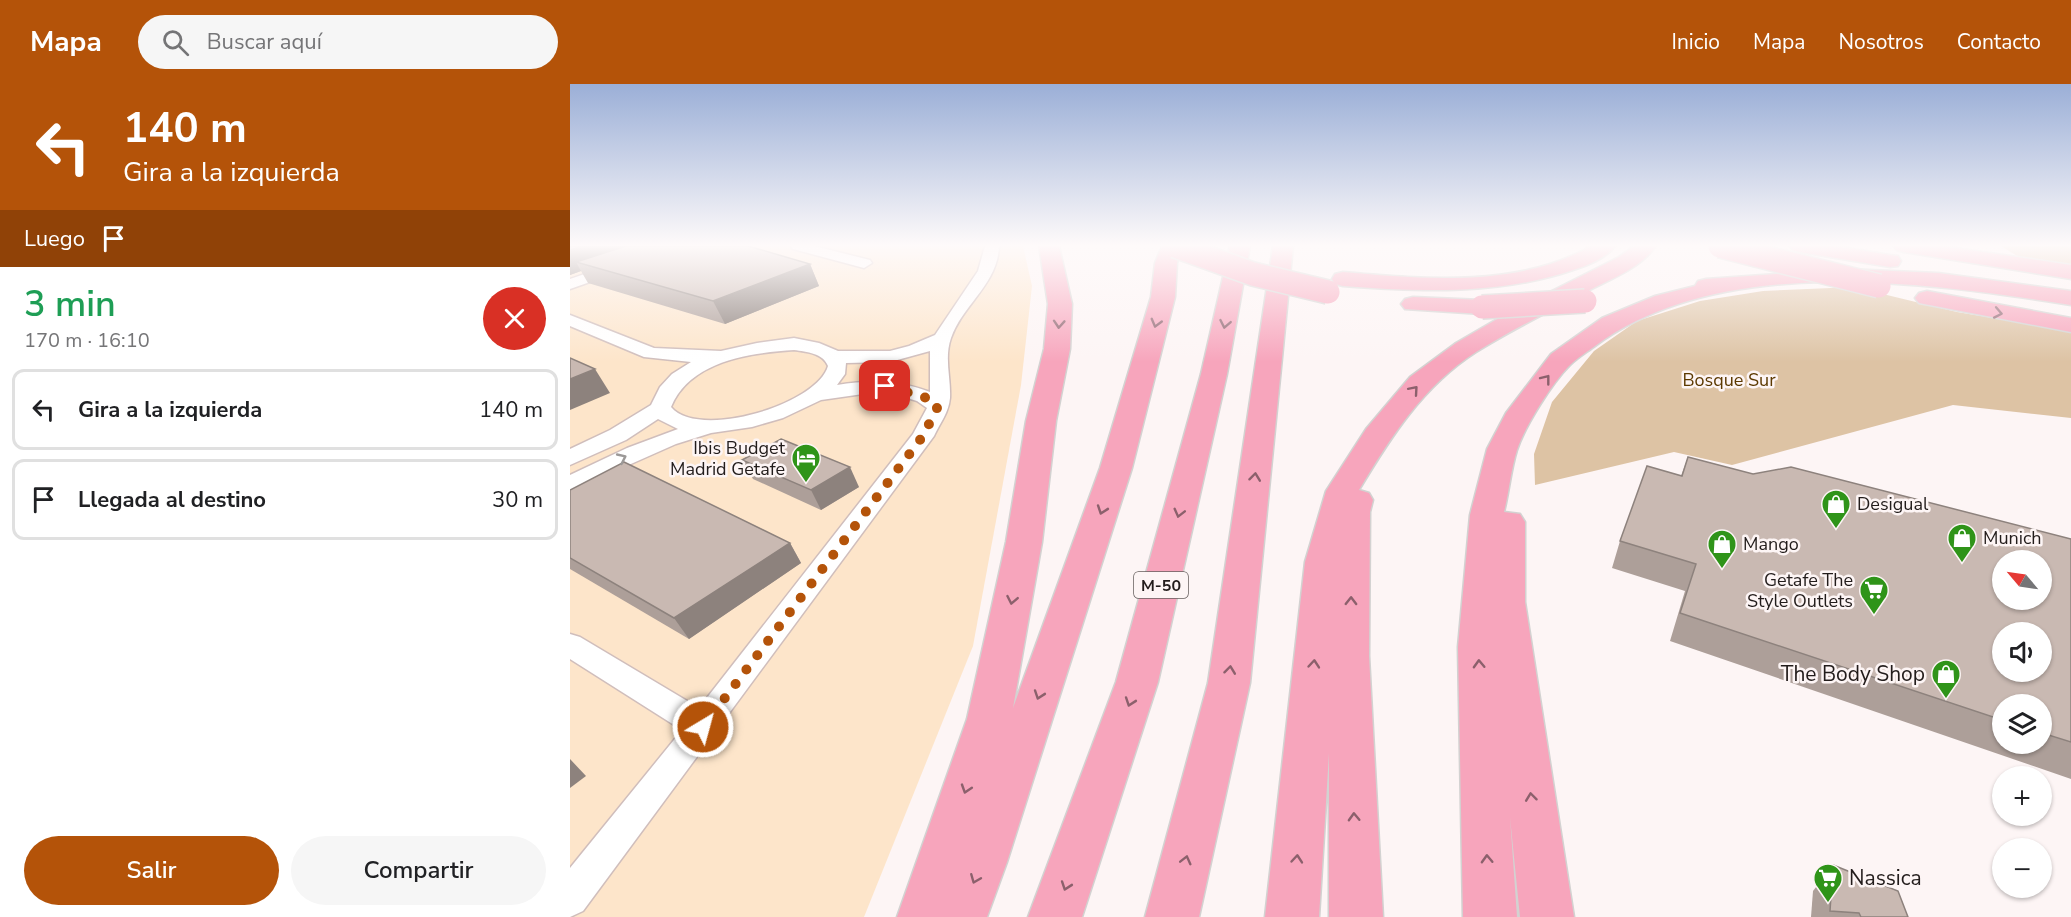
<!DOCTYPE html>
<html lang="es">
<meta charset="utf-8">
<style>
body{margin:0;font-family:"Nunito Sans",sans-serif;background:#f6f6f6;color:#202124;height:100vh;display:flex;flex-direction:column;font-size:22px;white-space:nowrap}
*{box-sizing:border-box;margin:0}
p{font-size:20px;color:#757577}
.icon{flex:none;width:33px;height:33px;fill:none;stroke:currentColor;stroke-width:2;stroke-linecap:round;stroke-linejoin:round}
.map{position:relative;flex:1;overflow:hidden}
.details{display:flex;flex-direction:column;background:#fff;width:570px}
.details>*{flex:none}
.guide{background:#b45309;color:#fff;overflow:hidden}
.needle{width:39px;rotate:299deg}
.tools{position:absolute;left:1422px;top:466px;display:grid;gap:12px}
.tools a{display:grid;place-items:center;width:60px;height:60px;border-radius:50%;background:#fff;box-shadow:0 2px 4px #0004;font-size:30px}
.pin{position:absolute;display:grid;place-items:center;width:51px;height:51px;color:#fff;margin:-26px;border-radius:12px;box-shadow:0 3px 9px #0006}
.me{position:absolute;width:66px;margin:-33px;rotate:37deg;stroke-linejoin:round;filter:drop-shadow(0 0 4px #0008)}
.turn{display:flex;align-items:center;gap:21px;height:126px;padding:0 24px;font-size:27px}
.turn .icon{width:78px;height:78px;stroke-width:2.5}
.turn b{display:block;font-size:42px;line-height:51px}
.then{display:flex;align-items:center;height:57px;padding:0 24px;background:#0003;gap:12px;font-size:22px}
.round{display:grid;place-items:center;flex:none;width:63px;height:63px;border-radius:32px;background:#f6f6f6}
.head{display:flex;align-items:center;justify-content:space-between;height:102px;padding:0 24px}
h1{font-size:36px;font-weight:600;line-height:45px;color:#1e9e55}
.button{display:flex;gap:12px;margin-top:auto;padding:12px 24px}
.button a{flex:1;height:69px;border-radius:36px;background:#b45309;color:#fff;font-size:24px;font-weight:600;line-height:69px;text-align:center}
.button a+a{background:#f6f6f6;color:#202124}
ul{padding:0;list-style:none}
li{display:flex;align-items:center;gap:18px;height:81px;margin:0 12px 9px;padding:0 12px;border:3px solid #e0e0e0;border-radius:12px}
li div{flex:1}
li b{display:block;font-size:22px}
li em{font-style:normal}
header{display:flex;align-items:center;gap:36px;box-sizing:border-box;height:84px;padding:0 30px;background:#b45309;color:#fff}
header strong{font-size:28px}
nav{display:flex;gap:33px;margin-inline-start:auto;font-size:21px}
.search{width:420px;height:54px;background:#f6f6f6;display:flex;align-items:center;gap:15px;box-sizing:border-box;padding:0 21px;border-radius:33px;color:#757577;font-size:22px}
main{display:flex;flex:1;min-height:0}
.map>svg:first-child{display:block}
.green{fill:#fde5ca}
.forest{fill:#ddc3a4}
.lines{fill:none;stroke-linecap:round;stroke-linejoin:round}
.minor-casing{stroke:#d0bebc;stroke-width:3}
.highway-casing{stroke:#d3d2d1;stroke-width:3}
.minor{fill:#fff;fill-rule:evenodd}
.highway{fill:#f7a5bc;fill-rule:evenodd}
.highway-bridge-casing{stroke:#d3d2d1;stroke-width:26;stroke-linecap:butt}
.highway-bridge{stroke:#f7a5bc;stroke-width:23}
.wall{fill:#ad9f99;fill-rule:evenodd}
.shaded-wall{fill:#8d827d}
.building{fill:#c9b9b2;stroke:#8d827d;stroke-width:1.5;fill-rule:evenodd}
.oneway{stroke:#8c606c}
.oneway2{stroke:#9c9998}
.route{stroke:#b45309;stroke-width:10;stroke-dasharray:0 18}
.labels{text-anchor:middle;stroke-width:5;stroke-linejoin:round;paint-order:stroke}
.shield{fill:#fdf5f5;stroke:#645d5c;stroke-width:1.5}
.shield-label{font-size:16px;font-weight:bold;fill:#221c1b}
.park-label{font-size:18px;fill:#5c3900;stroke:#fdf5f5}
.poi-label{font-size:18px;fill:#221c1b;stroke:#fdf5f5;text-anchor:start}
.near-poi-label{font-size:21px;fill:#221c1b;stroke:#fdf5f5;text-anchor:end}
</style>
<header>
<strong>Mapa</strong>
<div class="search"><svg class="icon" aria-label="search" viewBox="0 0 24 24"><circle cx="10" cy="10" r="6"/><path d="M15 15l6 6"/></svg>Buscar aquí</div>
<nav><a>Inicio</a><a>Mapa</a><a>Nosotros</a><a>Contacto</a></nav>
</header>
<main>
<section class="details">
<div class="guide">
<div class="turn"><svg class="icon" aria-label="left" viewBox="0 0 24 24"><path d="M17 20v-9H6M10 6l-5 5 5 5"/></svg><div><b>140 m</b>Gira a la izquierda</div></div>
<div class="then">Luego<svg class="icon" aria-label="arrive" viewBox="0 0 24 24"><path d="M6 21V4h12l-3 4 3 4H6"/></svg></div>
</div>
<div class="head"><div><h1>3 min</h1><p>170 m · 16:10</p></div><a class="round" style="background:#d93025;color:#fff"><svg class="icon" aria-label="close" viewBox="0 0 24 24"><path d="M6 6l12 12M18 6L6 18"/></svg></a></div>
<ul>
<li><svg class="icon" aria-label="left" viewBox="0 0 24 24"><path d="M17 20v-9H6M10 6l-5 5 5 5"/></svg><div><b>Gira a la izquierda</b></div><em>140 m</em></li>
<li><svg class="icon" aria-label="arrive" viewBox="0 0 24 24"><path d="M6 21V4h12l-3 4 3 4H6"/></svg><div><b>Llegada al destino</b></div><em>30 m</em></li>
</ul>
<div class="button"><a>Salir</a><a>Compartir</a></div>
</section>
<div class="map">
<svg width="1501" height="833" viewBox="0 0 1501 833">
<rect width="100%" height="100%" fill="#fdf5f5"/>
<!-- green -->
<polygon class="green" points="0,162 453,162 462,202 451,301 403,562 294,833 0,833"/>
<!-- forest -->
<g class="forest">
<polygon points="1431,162 1501,162 1501,183 1452,175"/>
<polygon points="1284,203 1387,228 1501,247 1501,334 1383,321 1162,381 1104,368 965,401 964,370 982,318 1024,267 1067,237 1130,217 1193,207"/>
</g>
<g class="lines">
<!-- minor casing -->
<g class="minor-casing">
<g id="minor">
<polygon points="96,162 116,162 114,165 0,205 0,195"/>
<polygon points="221,162 244,162 300,176 302,179 294,184 223,165"/>
<path d="M415 162H429C428 200 393 220 381 254 374 274 381 294 380 314 379 328 370 339 364 352L13 827 0 833V784L112 646 0 575V550L10 553 129 624 343 350 357 324 347 317 324 310H293L251 316 213 334 182 343 141 349 106 360 0 407V391L57 364 108 345 88 335 56 356 0 381V365L40 346 81 321 90 303 102 290 121 278 74 273 0 242V231L84 264 151 267 187 259 224 254 249 259 268 267H320L339 262 365 251 408 187ZM224 266C237 268 253 269 258 282 247 321 128 356 101 323 120 277 179 269 224 266ZM360 267V308C329 296 300 296 267 301L275 290 276 279 320 278Z"/>
</g>
</g>
<!-- highway casing -->
<g class="highway-casing">
<g id="highway">
<polygon points="469,162 489,162 502,220 500,265 486,337 472,458 443,624 530,384 581,213 585,179 592,162 612,162 607,179 605,213 562,384 437,778 417,833 327,833 397,635 436,458 456,337 474,265 478,220"/>
<polygon points="660,162 680,162 657,290 588,598 512,833 458,833 546,598 631,290"/>
<polygon points="703,162 723,162 680,599 629,833 575,833 638,599"/>
<path d="M1021 162H1045C1037 173 1019 181 1006 185 932 211 851 208 773 202L765 200 762 195 765 190 773 188C853 195 949 204 1021 162Z"/>
<path d="M1064 162H1086C1070 185 1038 196 1014 209 978 228 941 246 906 268 853 302 820 354 789 406L799 409 803 416 800 428 799 572 813 833H759V669L749 833H695L735 478 756 407 796 345 840 293 886 259 929 234 1049 173Z"/>
<polygon points="1220,162 1265,162 1320,171 1328,172 1331,177 1328,182 1320,183 1230,168 1223,166"/>
<polygon points="1324,162 1372,162 1501,181 1501,195 1334,168 1327,166"/>
<path d="M1277 185 1368 189 1501 207V221C1355 198 1151 169 1025 262 1017 268 1007 274 1000 281 982 299 955 342 947 366 941 385 939 408 934 428L950 430 955 438V518L1004 833H950L940 733 947 833H893L888 563 900 431 917 365 936 329 981 270 1032 234 1085 212 1125 202 1128 197 1136 195Z"/>
<polygon points="1357,207 1501,234 1501,248 1349,219 1345,214 1349,209"/>
<polygon points="843,213 912,216 920,218 924,223 920,228 912,230 835,225 831,220 835,215"/>
</g>
</g>
<!-- minor -->
<use href="#minor" class="minor"/>
<!-- highway -->
<use href="#highway" class="highway"/>
<!-- highway-bridge casing -->
<g class="highway-bridge-casing">
<g id="highway-bridge">
<polyline points="605,162 683,190 758,208"/>
<polyline points="1150,162 1309,202"/>
<polyline points="912,223 1015,217"/>
</g>
</g>
<!-- highway-bridge -->
<use href="#highway-bridge" class="highway-bridge"/>
</g>
<!-- wall -->
<g class="wall">
<polygon points="0,162 240,180 249,202 155,240 18,199 11,187 0,191"/>
<path d="M1118 373 1183 390 1501 455V695L1100 557 1115 507 1042 484 1050 457 1111 392ZM1432 621H1472V660H1432Z"/>
<polygon points="172,376 289,403 251,426 183,395"/>
<polygon points="0,406 220,459 231,479 119,555 0,485"/>
<polygon points="1263,781 1338,833 1241,833 1243,807"/>
</g>
<!-- shaded-wall -->
<g class="shaded-wall">
<polygon points="13,162 86,162 6,178 11,187 0,191 0,166"/>
<polygon points="240,180 249,202 155,240 143,217"/>
<polygon points="25,285 40,309 0,326 0,295"/>
<polygon points="280,383 289,403 251,426 241,406"/>
<polygon points="220,459 231,479 119,555 104,534"/>
<polygon points="0,675 16,692 0,704"/>
</g>
<!-- building -->
<g class="building">
<polygon points="0,162 13,162 0,166"/>
<polygon points="56,162 178,162 240,180 143,217 6,178"/>
<polygon points="0,274 25,285 0,295"/>
<polygon points="211,355 280,383 241,406 172,376"/>
<path d="M1118 373 1183 390 1221 383 1501 455V658L1472 649V621H1432V636L1110 529 1126 480 1050 457 1077 382 1112 392ZM1432 477H1472V516H1432ZM1432 549H1472V588H1432Z"/>
<polygon points="54,378 220,459 104,534 0,474 0,406"/>
<polygon points="1263,781 1328,807 1338,833 1291,833 1289,829 1260,827"/>
</g>
<!-- one-way arrows -->
<defs><path id="oneway-chevron" d="M-2-3.5L2.5 0L-2 3.5" fill="none" stroke-width="1.6" stroke-linecap="round" stroke-linejoin="round" transform="scale(1.5)"/></defs>
<g class="oneway">
<use href="#oneway-chevron" transform="translate(1428 229) rotate(11)"/>
<use href="#oneway-chevron" transform="translate(586 239) rotate(105)"/>
<use href="#oneway-chevron" transform="translate(489 240) rotate(94)"/>
<use href="#oneway-chevron" transform="translate(655 240) rotate(101)"/>
<use href="#oneway-chevron" transform="translate(976 295) rotate(-52)"/>
<use href="#oneway-chevron" transform="translate(844 306) rotate(-49)"/>
<use href="#oneway-chevron" transform="translate(685 393) rotate(-83)"/>
<use href="#oneway-chevron" transform="translate(532 426) rotate(109)"/>
<use href="#oneway-chevron" transform="translate(609 429) rotate(104)"/>
<use href="#oneway-chevron" transform="translate(442 516) rotate(101)"/>
<use href="#oneway-chevron" transform="translate(781 517) rotate(-89)"/>
<use href="#oneway-chevron" transform="translate(744 580) rotate(-85)"/>
<use href="#oneway-chevron" transform="translate(909 580) rotate(-92)"/>
<use href="#oneway-chevron" transform="translate(660 586) rotate(-83)"/>
<use href="#oneway-chevron" transform="translate(469 611) rotate(109)"/>
<use href="#oneway-chevron" transform="translate(560 618) rotate(109)"/>
<use href="#oneway-chevron" transform="translate(396 705) rotate(108)"/>
<use href="#oneway-chevron" transform="translate(961 713) rotate(-97)"/>
<use href="#oneway-chevron" transform="translate(784 733) rotate(-92)"/>
<use href="#oneway-chevron" transform="translate(727 775) rotate(-85)"/>
<use href="#oneway-chevron" transform="translate(917 775) rotate(-92)"/>
<use href="#oneway-chevron" transform="translate(616 776) rotate(-76)"/>
<use href="#oneway-chevron" transform="translate(405 795) rotate(112)"/>
<use href="#oneway-chevron" transform="translate(496 802) rotate(109)"/>
</g>
<use class="oneway2" href="#oneway-chevron" transform="translate(52 374) rotate(-25)"/>
<!-- sky -->
<linearGradient id="sky" x2="0" y2="1"><stop stop-color="#9bafd7"/><stop offset="0.58" stop-color="#fefafa"/><stop offset="1" stop-color="#fefafa" stop-opacity="0"/></linearGradient>
<rect width="1501" height="278" fill="url(#sky)"/>
<g class="lines">
<!-- route -->
<polyline class="route" points="133,643 353,352 368,322 357,314 315,302"/>
</g>
<!-- icons -->
<defs>
<g id="hotel-pin" transform="scale(1.5)"><path d="M0 17L-7.5 6A9.5 9.5 0 1 1 7.5 6Z" fill="#2f9419" stroke="#fdf5f5"/><path d="M-6-4.5h1.5V1H6V5H4.5V3h-9V5H-6ZM-4 0a1.8 1.8 0 1 1 3.6 0ZM.5 0V-2.5h3Q6-2.5 6 0Z" fill="#fff"/></g>
<g id="shop-pin" transform="scale(1.5)"><path d="M0 17L-7.5 6A9.5 9.5 0 1 1 7.5 6Z" fill="#2f9419" stroke="#fdf5f5"/><path d="M-5-2.5h2.3a2.7 3.5 0 0 1 5.4 0H5L5.5 6h-11ZM-1.5-2.5h3a1.5 2.3 0 0 0-3 0Z" fill="#fff"/></g>
<g id="supermarket-pin" transform="scale(1.5)"><path d="M0 17L-7.5 6A9.5 9.5 0 1 1 7.5 6Z" fill="#2f9419" stroke="#fdf5f5"/><path d="M-6-5.5h2.5l.6 2H6L4.5 2H-2.5L-4.4-4H-6ZM-1.5 3.2a1.3 1.3 0 1 0 .1 0ZM3 3.2a1.3 1.3 0 1 0 .1 0Z" fill="#fff"/></g>
</defs>
<g fill-rule="evenodd">
<use href="#hotel-pin" x="236" y="374"/>
<use href="#shop-pin" x="1266" y="420"/>
<use href="#shop-pin" x="1392" y="454"/>
<use href="#shop-pin" x="1152" y="460"/>
<use href="#supermarket-pin" x="1304" y="506"/>
<use href="#shop-pin" x="1376" y="590"/>
<use href="#supermarket-pin" x="1258" y="794"/>
</g>
<g class="labels">
<!-- shield labels -->
<rect class="shield" x="564" y="488" width="54" height="26" rx="4.5"/>
<g class="shield-label">
<text x="591" y="507">M-50</text>
</g>
<!-- park labels -->
<g class="park-label">
<text x="1159" y="302">Bosque Sur</text>
</g>
<!-- poi labels -->
<g class="poi-label">
<text x="215" y="370" text-anchor="end">Ibis Budget<tspan x="215" dy="21">Madrid Getafe</tspan></text>
<text x="1287" y="426">Desigual</text>
<text x="1413" y="460">Munich</text>
<text x="1173" y="466">Mango</text>
<text x="1283" y="502" text-anchor="end">Getafe The<tspan x="1283" dy="21">Style Outlets</tspan></text>
</g>
<!-- near-poi labels -->
<g class="near-poi-label">
<text x="1355" y="597">The Body Shop</text>
<text x="1279" y="801" text-anchor="start">Nassica</text>
</g>
</g>
</svg>
<div class="tools">
<a><svg class="needle" viewBox="-14 -14 28 28"><path d="M0-13l5 13h-10z" fill="#e53935"/><path d="M0 13l5-13h-10z" fill="#757577"/></svg></a>
<a><svg class="icon" aria-label="sound" viewBox="0 0 24 24"><path d="M4 9h4l5-4v14l-5-4H4zM17 9q2 3 0 6"/></svg></a>
<a><svg class="icon" aria-label="layers" viewBox="0 0 24 24"><path d="M12 4l9 5-9 5-9-5zM3 14l9 5 9-5"/></svg></a>
<a>+</a>
<a>−</a>
</div>
<div class="pin" style="left:315px;top:302px;background:#d93025"><svg class="icon" aria-label="arrive" viewBox="0 0 24 24"><path d="M6 21V4h12l-3 4 3 4H6"/></svg></div>
<svg class="me" style="left:133px;top:643px" viewBox="-20 -20 40 40"><circle r="17" fill="#b45309" stroke="#fff" stroke-width="3"/><path d="M0-11L8 9 0 5-8 9z" fill="#fff"/></svg>
</div>
</main>
